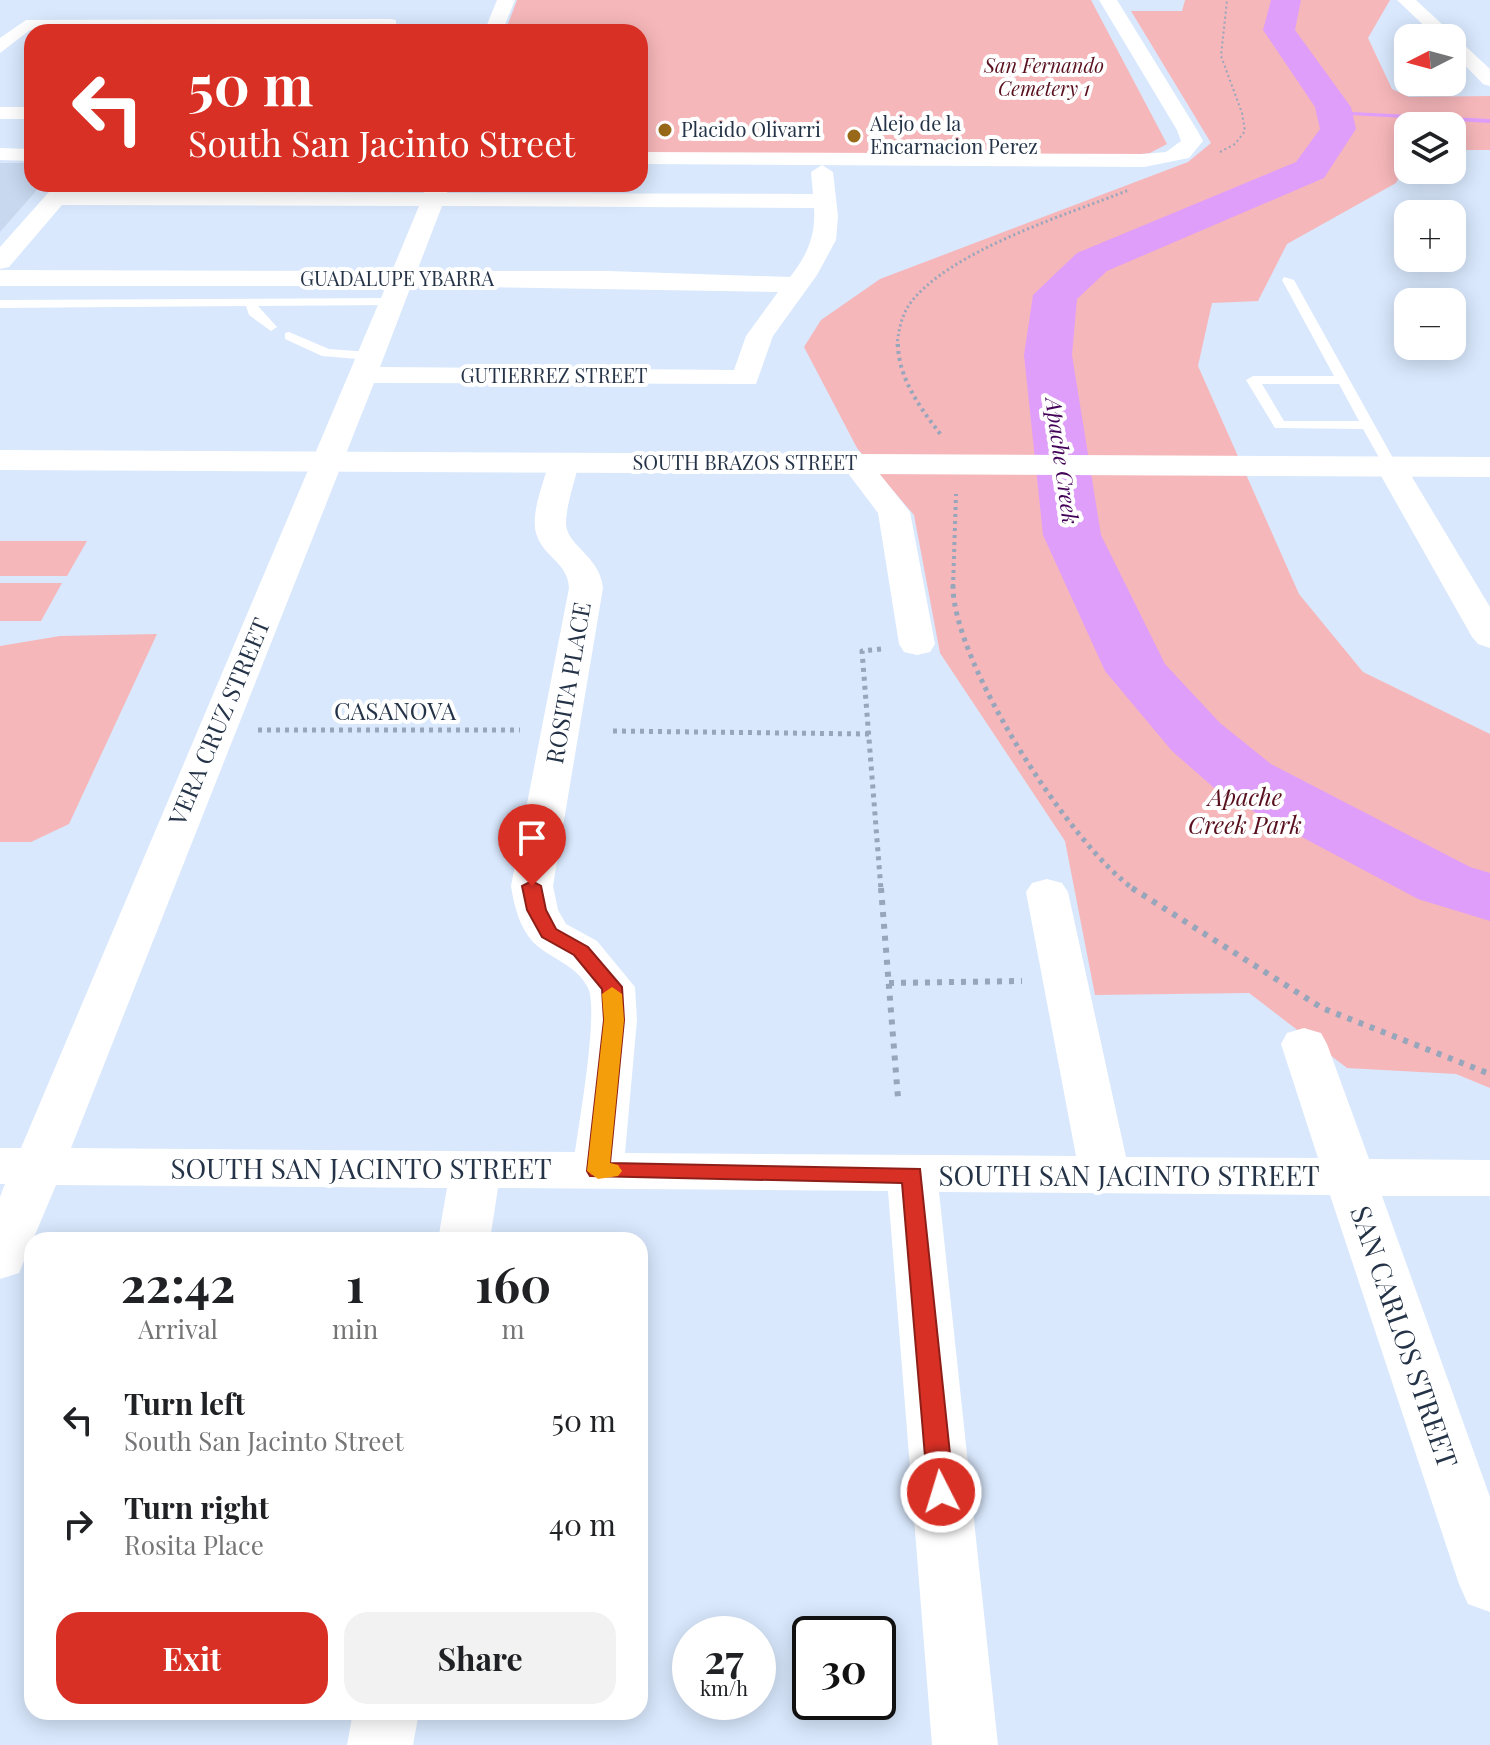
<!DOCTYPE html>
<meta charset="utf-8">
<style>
body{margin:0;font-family:"Playfair Display",serif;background:#f2f2f2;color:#202124;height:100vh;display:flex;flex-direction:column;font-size:30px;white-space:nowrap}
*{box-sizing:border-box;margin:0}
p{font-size:26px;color:#757577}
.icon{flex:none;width:44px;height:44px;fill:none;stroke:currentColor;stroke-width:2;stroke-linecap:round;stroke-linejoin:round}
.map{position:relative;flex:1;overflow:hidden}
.side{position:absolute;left:24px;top:1232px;width:624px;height:488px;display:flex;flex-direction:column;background:#fff;border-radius:24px;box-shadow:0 4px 20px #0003}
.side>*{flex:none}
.banner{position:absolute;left:24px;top:24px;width:624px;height:168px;border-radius:24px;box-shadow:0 4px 20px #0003;background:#d93025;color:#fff;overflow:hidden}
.needle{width:52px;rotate:264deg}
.fabs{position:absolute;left:1394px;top:24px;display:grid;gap:16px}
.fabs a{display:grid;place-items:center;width:72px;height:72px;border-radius:16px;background:#fff;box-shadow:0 4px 20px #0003;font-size:40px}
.speed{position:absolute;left:672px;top:1616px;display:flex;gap:16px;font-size:40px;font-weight:700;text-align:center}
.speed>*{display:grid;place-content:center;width:104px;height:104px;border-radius:50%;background:#fff;box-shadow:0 4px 20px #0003;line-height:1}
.speed small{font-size:20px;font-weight:400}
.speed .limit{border:4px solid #111;border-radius:12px;background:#fff;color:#111}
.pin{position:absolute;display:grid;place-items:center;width:68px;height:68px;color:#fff;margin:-82px -34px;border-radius:50% 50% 50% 0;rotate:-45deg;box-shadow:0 0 8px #0007}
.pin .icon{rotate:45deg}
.me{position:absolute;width:88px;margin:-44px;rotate:355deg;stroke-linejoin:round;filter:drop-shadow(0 0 6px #0008)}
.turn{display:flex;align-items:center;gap:28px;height:168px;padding:0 32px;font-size:36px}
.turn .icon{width:104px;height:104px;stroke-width:2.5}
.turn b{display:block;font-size:56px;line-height:68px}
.eta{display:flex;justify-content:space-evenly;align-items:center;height:136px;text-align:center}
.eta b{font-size:48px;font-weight:700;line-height:56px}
.primary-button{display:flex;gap:16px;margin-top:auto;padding:16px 32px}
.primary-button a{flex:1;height:92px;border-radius:24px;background:#d93025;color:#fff;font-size:32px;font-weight:700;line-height:92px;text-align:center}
.primary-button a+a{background:#f2f2f2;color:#202124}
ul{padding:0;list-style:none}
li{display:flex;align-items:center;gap:24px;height:104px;padding:0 32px}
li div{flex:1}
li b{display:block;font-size:30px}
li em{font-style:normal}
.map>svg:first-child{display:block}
.built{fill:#c7d8ef}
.green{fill:#f6b7ba}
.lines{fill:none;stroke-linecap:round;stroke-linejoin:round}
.stream{fill:#df9efa;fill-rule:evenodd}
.river{fill:#df9efa;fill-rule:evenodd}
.path-far4{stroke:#97a6bb;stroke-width:2;stroke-dasharray:2 3;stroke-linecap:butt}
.path-far3{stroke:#97a6bb;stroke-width:3;stroke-dasharray:2 3;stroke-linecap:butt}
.path-far2{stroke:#97a6bb;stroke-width:4;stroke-dasharray:3 4;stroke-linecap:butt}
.path-far1{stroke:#97a6bb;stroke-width:5;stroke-dasharray:4 5;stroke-linecap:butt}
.path{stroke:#97a6bb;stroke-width:6;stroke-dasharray:5 7;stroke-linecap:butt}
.lane{fill:#fff;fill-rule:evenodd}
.street{fill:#fff;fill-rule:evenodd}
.secondary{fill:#fff;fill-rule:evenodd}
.route{fill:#d93025;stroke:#8d1f18;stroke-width:2}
.slow{fill:#f59e0b}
.poi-dot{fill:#976918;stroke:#fff;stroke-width:3}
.labels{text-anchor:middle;stroke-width:8;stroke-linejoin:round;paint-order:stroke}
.far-park-label{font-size:20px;font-style:italic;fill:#59101e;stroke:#fff}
.far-poi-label{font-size:20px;fill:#243347;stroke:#fff;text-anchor:start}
.far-street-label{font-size:20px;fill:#243347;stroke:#fff}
.far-water-label{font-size:22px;font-style:italic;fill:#430257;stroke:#fff}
.street-label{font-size:24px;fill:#243347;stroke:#fff}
.park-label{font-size:24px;font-style:italic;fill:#59101e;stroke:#fff}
.near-street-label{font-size:28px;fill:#243347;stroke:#fff}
</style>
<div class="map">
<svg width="1490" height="1745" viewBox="0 0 1490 1745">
<rect width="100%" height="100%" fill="#d9e8fd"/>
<!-- built -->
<polygon class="built" points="0,163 32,163 32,184 42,184 0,232"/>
<!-- green -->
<g class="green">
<polygon points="517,0 1091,0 1167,144 1150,153 1113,157 640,153 640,32 505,32"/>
<polygon points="1185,0 1390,0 1368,38 1392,89 1409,97 1490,96 1490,150 1452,150 1452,126 1408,126 1408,160 1396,183 1287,244 1258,301 1212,303 1198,366 1299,594 1363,672 1490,734 1490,1088 1456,1074 1347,1068 1249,993 1095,995 1065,841 940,653 914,515 857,448 804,347 821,320 880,279 1188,162 1211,143 1131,11 1182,11"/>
<polygon points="0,541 87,541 67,576 0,576"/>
<polygon points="0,583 62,583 41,621 0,621"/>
<polygon points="157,634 69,824 31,842 0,842 0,646 60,636"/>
</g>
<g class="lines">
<!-- stream -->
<polygon class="stream" points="1332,111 1490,119 1490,123 1334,114"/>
<!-- river -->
<polygon class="river" points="1271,0 1301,0 1295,30 1351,107 1356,129 1324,178 1107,271 1077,299 1072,355 1101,535 1165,664 1220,723 1271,764 1470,867 1490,873 1490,921 1418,899 1221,794 1172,751 1105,671 1043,535 1024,355 1033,295 1077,253 1296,162 1320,129 1315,107 1263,30"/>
<!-- path-far4 -->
<polyline class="path-far4" points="1220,152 1235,144 1245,131 1242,113 1221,56 1227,0"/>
<!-- path-far3 -->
<path class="path-far3" d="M897 346C898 333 901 317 909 305 946 252 1068 214 1129 190"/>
<!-- path-far2 -->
<g class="path-far2">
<path d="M898 344C898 378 921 409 941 435"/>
<polyline points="953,587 956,494"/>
</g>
<!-- path-far1 -->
<g class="path-far1">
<path d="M953 585C952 662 1072 847 1135 890"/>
<polyline points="881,649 862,651 881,890"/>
<polyline points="258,730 520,730"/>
<polyline points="613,731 870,734"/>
</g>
<!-- path -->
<g class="path">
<polyline points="881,888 898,1098"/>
<polyline points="1132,888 1322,1008 1490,1074"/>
<polyline points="889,983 1022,981"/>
</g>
<!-- lane -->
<g class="lane">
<path d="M1284 277 1294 280 1398 467 1396 470H1386L1363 429 1275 428 1246 380 1253 376H1334L1282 280ZM1262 384H1339L1359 421H1284Z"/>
<polygon points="391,298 395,299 395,305 258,306 277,327 271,331 249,315 246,306 0,308 0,300"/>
<polygon points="289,332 329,349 369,352 375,356 369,360 322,356 285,339 285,333"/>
</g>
<!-- street -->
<g class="street">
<polygon points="497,0 515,0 502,32 484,32"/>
<polygon points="1099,0 1117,0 1197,130 1203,141 1189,158 1144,167 640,164 640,152 1144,154 1166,152 1181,141 1177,130"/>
<polygon points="1397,0 1416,0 1490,69 1490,86 1483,84 1452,52 1452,38 1437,38"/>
<polygon points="390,19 396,20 396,28 30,30 0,53 0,38 26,20"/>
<rect x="0" y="107" width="32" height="12"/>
<polygon points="0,148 32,149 32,161 0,160"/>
<path d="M822 165 833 172 838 216 836 240 817 275 773 336 756 384 374 383 71 1148 575 1152C579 1123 599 1010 588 988 576 964 550 959 533 942 519 927 514 905 511 886L569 588C568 563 545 558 537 536 529 516 544 482 549 462L553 456H575L579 462C575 481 566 505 566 524 567 546 600 556 603 588L553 886 558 910 566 924 597 941 635 987 637 1020 625 1153 1076 1156 1026 892 1032 883 1047 879 1062 883 1068 892 1126 1157 1318 1158 1281 1044 1287 1033 1304 1028 1321 1033 1327 1044 1369 1159 1490 1160V1196H1382L1490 1497V1612L1468 1604 1459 1584 1330 1195 939 1192 998 1745H932L888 1191 498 1188 490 1240H438L447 1188 56 1185 19 1273 0 1279V1197L5 1184H0V1148H21L386 286H0V270L392 271 419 206 62 205 9 267 0 269V247L56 184H79L74 191 424 193 428 184H450L447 193 813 194 811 172ZM442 206 814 208C816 235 807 256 790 277L608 271H417ZM411 286 778 292 746 336 734 370 380 367Z"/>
<polygon points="856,455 867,458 910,512 935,644 930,652 917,655 904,652 899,644 878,513 841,464 845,458"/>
<polygon points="1391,458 1402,461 1406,467 1490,607 1490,648 1478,644 1472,637 1376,467 1380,461"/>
<polygon points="353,1712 419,1712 413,1745 347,1745"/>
</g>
<!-- secondary -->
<polygon class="secondary" points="0,450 1490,457 1490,477 0,470"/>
</g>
<!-- route -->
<polygon class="route" points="532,881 541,886 546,910 556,929 588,947 622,987 624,1020 610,1163 920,1169 954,1492 950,1499 941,1503 932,1499 928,1492 902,1183 590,1176 587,1171 604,1020 602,989 574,955 542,937 527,910 522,886"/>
<!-- slow -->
<polygon class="slow" points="612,987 622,994 624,1020 610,1163 618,1165 622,1171 618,1176 598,1179 587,1171 604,1020 602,994"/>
<!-- markers -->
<g class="poi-dot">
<circle cx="665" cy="130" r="8"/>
<circle cx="854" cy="136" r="8"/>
</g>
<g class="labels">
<!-- far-park labels -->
<g class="far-park-label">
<text x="1044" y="73">San Fernando<tspan x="1044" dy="23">Cemetery 1</tspan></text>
</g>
<!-- far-poi labels -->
<g class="far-poi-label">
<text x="870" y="131">Alejo de la<tspan x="870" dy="23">Encarnacion Perez</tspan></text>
<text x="681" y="137">Placido Olivarri</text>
</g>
<!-- far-street labels -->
<g class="far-street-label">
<text x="397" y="286">GUADALUPE YBARRA</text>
<text x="554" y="383">GUTIERREZ STREET</text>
<text x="745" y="470">SOUTH BRAZOS STREET</text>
</g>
<!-- far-water labels -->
<g class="far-water-label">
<text transform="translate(1062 461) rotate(82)" y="8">Apache Creek</text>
</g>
<!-- street labels -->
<g class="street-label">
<text transform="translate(569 683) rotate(-80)" y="8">ROSITA PLACE</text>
<text x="395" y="720">CASANOVA</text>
<text transform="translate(220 722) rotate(-67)" y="8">VERA CRUZ STREET</text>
</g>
<!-- park labels -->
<g class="park-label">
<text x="1245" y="806">Apache<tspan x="1245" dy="28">Creek Park</tspan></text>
</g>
<!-- near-street labels -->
<g class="near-street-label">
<text x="361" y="1179">SOUTH SAN JACINTO STREET</text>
<text x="1129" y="1186">SOUTH SAN JACINTO STREET</text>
<text transform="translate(1404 1337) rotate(71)" y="10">SAN CARLOS STREET</text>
</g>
</g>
</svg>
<div class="fabs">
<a><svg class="needle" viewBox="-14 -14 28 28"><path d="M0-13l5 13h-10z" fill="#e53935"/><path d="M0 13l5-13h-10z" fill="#757577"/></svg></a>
<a><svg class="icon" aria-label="layers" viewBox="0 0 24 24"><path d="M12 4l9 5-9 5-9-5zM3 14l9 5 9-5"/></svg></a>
<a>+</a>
<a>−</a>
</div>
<div class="speed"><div>27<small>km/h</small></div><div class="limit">30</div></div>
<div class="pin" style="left:532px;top:886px;background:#d93025"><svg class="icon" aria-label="arrive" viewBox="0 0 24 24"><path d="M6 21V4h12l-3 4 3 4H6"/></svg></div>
<svg class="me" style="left:941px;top:1492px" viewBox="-20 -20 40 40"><circle r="17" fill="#d93025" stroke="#fff" stroke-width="3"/><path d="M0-11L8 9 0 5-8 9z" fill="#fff"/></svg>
<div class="banner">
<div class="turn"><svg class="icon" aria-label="left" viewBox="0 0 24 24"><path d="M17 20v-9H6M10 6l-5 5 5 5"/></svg><div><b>50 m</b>South San Jacinto Street</div></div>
</div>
<section class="side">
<div class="eta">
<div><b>22:42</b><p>Arrival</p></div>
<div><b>1</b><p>min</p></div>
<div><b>160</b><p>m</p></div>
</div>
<ul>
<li><svg class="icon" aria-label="left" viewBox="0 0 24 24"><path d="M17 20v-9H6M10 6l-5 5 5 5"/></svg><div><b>Turn left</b><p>South San Jacinto Street</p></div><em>50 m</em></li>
<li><svg class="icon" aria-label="right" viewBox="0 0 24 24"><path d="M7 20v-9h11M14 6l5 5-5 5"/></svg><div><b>Turn right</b><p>Rosita Place</p></div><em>40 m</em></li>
</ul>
<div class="primary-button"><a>Exit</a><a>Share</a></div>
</section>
</div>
